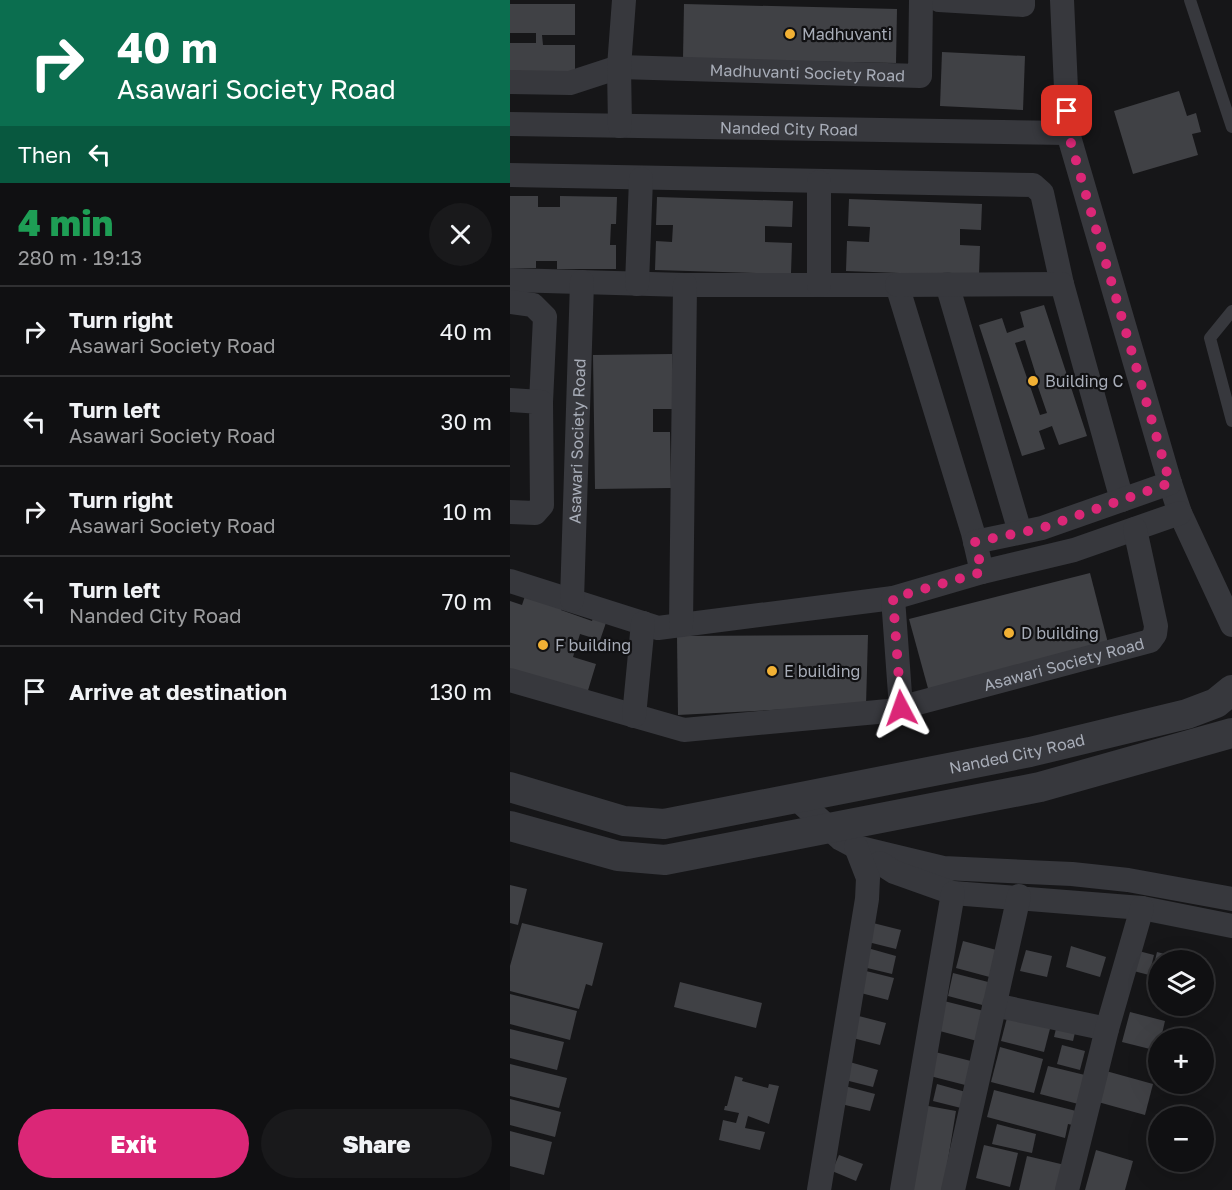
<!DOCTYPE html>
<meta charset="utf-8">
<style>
body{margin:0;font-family:"Golos Text",sans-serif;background:#19191b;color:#f1f3f6;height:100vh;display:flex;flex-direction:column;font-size:22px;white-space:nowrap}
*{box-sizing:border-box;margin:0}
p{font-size:20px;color:#9c9d9f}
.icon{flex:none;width:33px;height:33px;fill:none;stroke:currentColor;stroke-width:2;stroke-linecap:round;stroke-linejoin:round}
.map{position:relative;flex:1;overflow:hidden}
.details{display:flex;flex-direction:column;background:#101012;width:510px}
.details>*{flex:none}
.banner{background:#0b6e4f;color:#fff;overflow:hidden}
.fabs{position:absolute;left:638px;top:950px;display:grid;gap:12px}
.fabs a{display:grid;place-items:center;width:66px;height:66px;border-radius:50%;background:#101012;box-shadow:0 6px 24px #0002,0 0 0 2px #303032;font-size:30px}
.pin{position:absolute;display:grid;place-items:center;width:51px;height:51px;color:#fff;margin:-26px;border-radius:12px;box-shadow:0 3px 9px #0006}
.me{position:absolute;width:66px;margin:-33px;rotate:356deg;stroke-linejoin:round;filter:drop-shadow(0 0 4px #0008)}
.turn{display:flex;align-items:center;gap:21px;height:126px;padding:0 18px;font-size:27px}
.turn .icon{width:78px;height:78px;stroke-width:2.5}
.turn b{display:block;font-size:42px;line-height:51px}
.then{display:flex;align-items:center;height:57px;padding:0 18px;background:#0003;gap:12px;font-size:22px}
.round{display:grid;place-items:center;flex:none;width:63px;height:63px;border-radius:32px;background:#19191b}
.head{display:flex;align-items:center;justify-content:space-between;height:102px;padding:0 18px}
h1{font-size:36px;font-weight:800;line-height:45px;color:#1e9e55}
.cta{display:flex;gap:12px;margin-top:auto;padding:12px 18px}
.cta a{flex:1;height:69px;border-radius:36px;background:#db2777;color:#fff;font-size:24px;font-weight:800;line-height:69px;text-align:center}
.cta a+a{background:#19191b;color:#f1f3f6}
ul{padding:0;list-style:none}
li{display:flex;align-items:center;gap:18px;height:90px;padding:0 18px;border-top:2px solid #303032}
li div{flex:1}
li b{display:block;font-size:22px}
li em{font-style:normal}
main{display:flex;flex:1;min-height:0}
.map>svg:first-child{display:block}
.building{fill:#404145;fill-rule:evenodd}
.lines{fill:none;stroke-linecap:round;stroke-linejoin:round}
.service{stroke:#37383d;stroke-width:12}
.minor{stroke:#37383d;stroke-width:24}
.tertiary{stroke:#37383d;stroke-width:30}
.route{stroke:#db2777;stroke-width:10;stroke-dasharray:0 18}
.poi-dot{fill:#f2b134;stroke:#111113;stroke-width:2}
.labels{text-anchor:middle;stroke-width:4.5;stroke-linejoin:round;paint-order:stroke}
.poi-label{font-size:16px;fill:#a8adb8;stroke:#111113;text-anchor:start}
.street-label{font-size:16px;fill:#a8adb8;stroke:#111113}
</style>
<main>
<section class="details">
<div class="banner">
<div class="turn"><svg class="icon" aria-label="right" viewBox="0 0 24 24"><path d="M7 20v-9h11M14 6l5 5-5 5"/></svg><div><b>40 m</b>Asawari Society Road</div></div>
<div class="then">Then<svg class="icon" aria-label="left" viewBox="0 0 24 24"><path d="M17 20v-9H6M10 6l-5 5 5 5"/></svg></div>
</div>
<div class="head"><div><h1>4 min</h1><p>280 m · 19:13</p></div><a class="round"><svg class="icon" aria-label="close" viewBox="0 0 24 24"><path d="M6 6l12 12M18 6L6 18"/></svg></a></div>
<ul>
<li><svg class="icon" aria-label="right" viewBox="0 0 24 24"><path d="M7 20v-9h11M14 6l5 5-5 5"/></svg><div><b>Turn right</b><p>Asawari Society Road</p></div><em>40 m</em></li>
<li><svg class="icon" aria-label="left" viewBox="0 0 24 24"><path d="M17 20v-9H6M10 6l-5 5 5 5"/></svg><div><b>Turn left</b><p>Asawari Society Road</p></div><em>30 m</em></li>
<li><svg class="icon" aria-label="right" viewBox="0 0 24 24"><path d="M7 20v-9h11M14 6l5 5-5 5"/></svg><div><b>Turn right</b><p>Asawari Society Road</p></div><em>10 m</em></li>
<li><svg class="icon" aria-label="left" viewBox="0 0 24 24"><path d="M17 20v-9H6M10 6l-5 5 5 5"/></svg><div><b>Turn left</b><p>Nanded City Road</p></div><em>70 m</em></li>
<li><svg class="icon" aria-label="arrive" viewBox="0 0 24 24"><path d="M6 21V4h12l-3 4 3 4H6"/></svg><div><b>Arrive at destination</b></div><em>130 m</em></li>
</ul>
<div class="cta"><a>Exit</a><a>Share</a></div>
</section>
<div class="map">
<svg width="722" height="1190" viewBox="0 0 722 1190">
<rect width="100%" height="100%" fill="#161618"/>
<!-- building -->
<g class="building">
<polygon points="0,4 65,4 65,35 32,35 33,45 65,45 65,73 0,73 0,43 26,43 26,33 0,33"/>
<polygon points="174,4 387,9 386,63 173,59"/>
<polygon points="432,52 515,56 513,110 430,106"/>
<polygon points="669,91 677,116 686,113 691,132 682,134 688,155 623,174 604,111"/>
<polygon points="0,196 28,196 28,207 50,207 50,196 107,197 106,224 101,224 100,245 106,245 106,269 47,269 47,261 26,261 26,268 0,268"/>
<polygon points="147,197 283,201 282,227 255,226 255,242 282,243 281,274 145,270 146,241 162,242 163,225 146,225"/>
<polygon points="339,199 472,204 471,230 450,229 450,245 470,246 469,276 336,271 337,241 359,242 360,227 338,226"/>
<path d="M534 305 577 436 549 445 542 426 529 431 535 449 512 456 469 325 492 318 497 333 514 327 510 312ZM515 340 526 375 517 378 505 343ZM527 384 537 413 530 415 520 386Z"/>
<polygon points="162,354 162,409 143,409 143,432 160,432 161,488 85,489 83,355"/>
<polygon points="580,573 599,647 419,692 399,619"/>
<polygon points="16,593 52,605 51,610 82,621 85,613 98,617 88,646 81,644 83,638 70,634 63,657 86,664 76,697 62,687 0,670 0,601 12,605"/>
<polygon points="358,635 356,705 168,715 167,636"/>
<polygon points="0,885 17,889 8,925 0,923"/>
<polygon points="359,922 391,930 386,949 354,941"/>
<polygon points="12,923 93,943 82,986 76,984 69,1009 0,991 0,966"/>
<polygon points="453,941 494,952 487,979 446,968"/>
<polygon points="561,946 596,957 590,977 556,967"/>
<polygon points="354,947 386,956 382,974 349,966"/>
<polygon points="621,949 644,955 639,975 616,969"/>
<polygon points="516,950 542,956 537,977 510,971"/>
<polygon points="647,952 674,959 674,960 648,960 648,975 642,973"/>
<polygon points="348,969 384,978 378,1000 343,991"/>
<polygon points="443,973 486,984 480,1007 438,996"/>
<polygon points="170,982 252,1003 246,1028 164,1007"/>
<polygon points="0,994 67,1011 60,1040 0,1024"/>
<polygon points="434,1001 474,1011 467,1041 426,1030"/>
<polygon points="499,1010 542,1021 534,1052 491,1041"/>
<polygon points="620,1012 655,1021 651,1038 648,1038 648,1051 612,1042"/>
<polygon points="341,1014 376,1023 370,1045 335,1036"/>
<polygon points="548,1020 567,1024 563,1041 544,1037"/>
<polygon points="0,1029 54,1042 47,1070 0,1058"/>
<polygon points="552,1045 575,1051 570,1070 547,1064"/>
<polygon points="490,1047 533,1059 524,1093 481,1082"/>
<polygon points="425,1052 465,1062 459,1086 420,1076"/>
<polygon points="336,1061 368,1070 363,1087 331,1079"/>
<polygon points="0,1064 57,1078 49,1108 0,1096"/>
<polygon points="538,1066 579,1076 572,1105 530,1094"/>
<polygon points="596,1071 643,1084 635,1115 588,1102"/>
<polygon points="225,1076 233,1078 232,1081 258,1088 259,1084 269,1086 259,1124 238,1116 235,1128 255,1132 250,1150 209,1140 213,1120 226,1123 229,1113 214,1110 215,1106 217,1106"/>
<polygon points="427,1084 463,1094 459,1110 423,1101"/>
<polygon points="331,1085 365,1094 360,1111 327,1103"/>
<polygon points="484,1090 570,1112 567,1126 558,1124 555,1138 477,1117"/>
<polygon points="0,1099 51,1112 45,1137 0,1125"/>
<polygon points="413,1105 446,1111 433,1190 399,1190"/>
<polygon points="487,1124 526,1134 522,1153 482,1144"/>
<polygon points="0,1131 42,1142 34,1175 0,1166"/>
<polygon points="474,1145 508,1153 500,1187 466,1178"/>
<polygon points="586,1150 623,1161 615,1190 575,1190"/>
<polygon points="329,1155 353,1164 346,1181 322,1171"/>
<polygon points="517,1156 555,1165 549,1190 509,1190"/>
</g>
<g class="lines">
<!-- service -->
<g class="service">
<polyline points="680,0 722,127"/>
<polyline points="722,311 700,338 722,421"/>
</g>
<!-- minor -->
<g class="minor">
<polyline points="429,0 513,5 513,0"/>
<polyline points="552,0 558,133 660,483 670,513 722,625"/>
<path id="s1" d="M0 82 60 83 109 67 410 76 411 0"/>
<path id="s2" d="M0 124 558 133"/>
<polyline points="110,126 109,67 114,0"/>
<polyline points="0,175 523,185 532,193 552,284"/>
<polyline points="0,280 175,285 387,285 463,533 472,572"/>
<polyline points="127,284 131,179"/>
<polyline points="437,284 510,532"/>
<polyline points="309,285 309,182"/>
<polyline points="387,285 552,284 612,500"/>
<polyline points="0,302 23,305 35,317 31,402"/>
<polyline points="0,400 31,402 32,505 25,513 0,512"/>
<polyline points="465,542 532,528 660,483"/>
<polyline points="0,581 148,628 383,598 472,572 564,550 670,513"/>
<polyline points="383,598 391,708"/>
<path id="s3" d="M62 600 72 282"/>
<polyline points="171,625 175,285"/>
<path id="s4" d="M0 680 174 730 378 711 640 641 645 634 646 626 625 529"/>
<polyline points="124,716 133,623"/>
<polyline points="287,799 331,839 346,847 379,855 433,868 562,874 618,880 722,899"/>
<polyline points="370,863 384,872 443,893 632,908 722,926"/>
<polyline points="484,1005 597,1029"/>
<polyline points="309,1190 357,899 358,878 346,847"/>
<polyline points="392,1190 443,893"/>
<polyline points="443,1190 509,896"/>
<polyline points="557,1190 597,1029 632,908"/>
</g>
<!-- tertiary -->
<g class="tertiary">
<path id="s5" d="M0 787 114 821 154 824 520 752 677 714 706 703 722 690"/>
<polyline points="0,826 108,856 155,860 530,787 722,733"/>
</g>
</g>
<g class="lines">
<!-- route -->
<polyline class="route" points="391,708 383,598 472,572 465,542 532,528 660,483 558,133 557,111"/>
</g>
<!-- markers -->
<g class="poi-dot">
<circle cx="280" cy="34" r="6"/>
<circle cx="523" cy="381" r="6"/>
<circle cx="499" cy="633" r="6"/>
<circle cx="33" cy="645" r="6"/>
<circle cx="262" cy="671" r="6"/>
</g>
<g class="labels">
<!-- poi labels -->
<g class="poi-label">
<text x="292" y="40">Madhuvanti</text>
<text x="535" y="387">Building C</text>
<text x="511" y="639">D building</text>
<text x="45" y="651">F building</text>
<text x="274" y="677">E building</text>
</g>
<!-- street labels -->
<g class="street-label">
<text dy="6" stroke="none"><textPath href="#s1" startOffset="300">Madhuvanti Society Road</textPath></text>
<text dy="6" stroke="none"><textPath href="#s2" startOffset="279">Nanded City Road</textPath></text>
<text dy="6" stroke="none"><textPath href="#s3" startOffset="159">Asawari Society Road</textPath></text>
<text dy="6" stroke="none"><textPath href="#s4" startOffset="568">Asawari Society Road</textPath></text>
<text dy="6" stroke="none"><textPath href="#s5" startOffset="519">Nanded City Road</textPath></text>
</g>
</g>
</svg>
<div class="fabs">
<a><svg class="icon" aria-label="layers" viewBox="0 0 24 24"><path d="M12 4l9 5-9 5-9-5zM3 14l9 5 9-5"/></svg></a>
<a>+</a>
<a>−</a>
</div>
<div class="pin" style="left:557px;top:111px;background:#d93025"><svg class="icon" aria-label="arrive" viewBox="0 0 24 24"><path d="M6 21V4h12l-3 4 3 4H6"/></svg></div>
<svg class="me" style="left:391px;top:708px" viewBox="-20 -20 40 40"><path d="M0-17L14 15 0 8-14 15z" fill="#db2777" stroke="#fff" stroke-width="4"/></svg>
</div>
</main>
